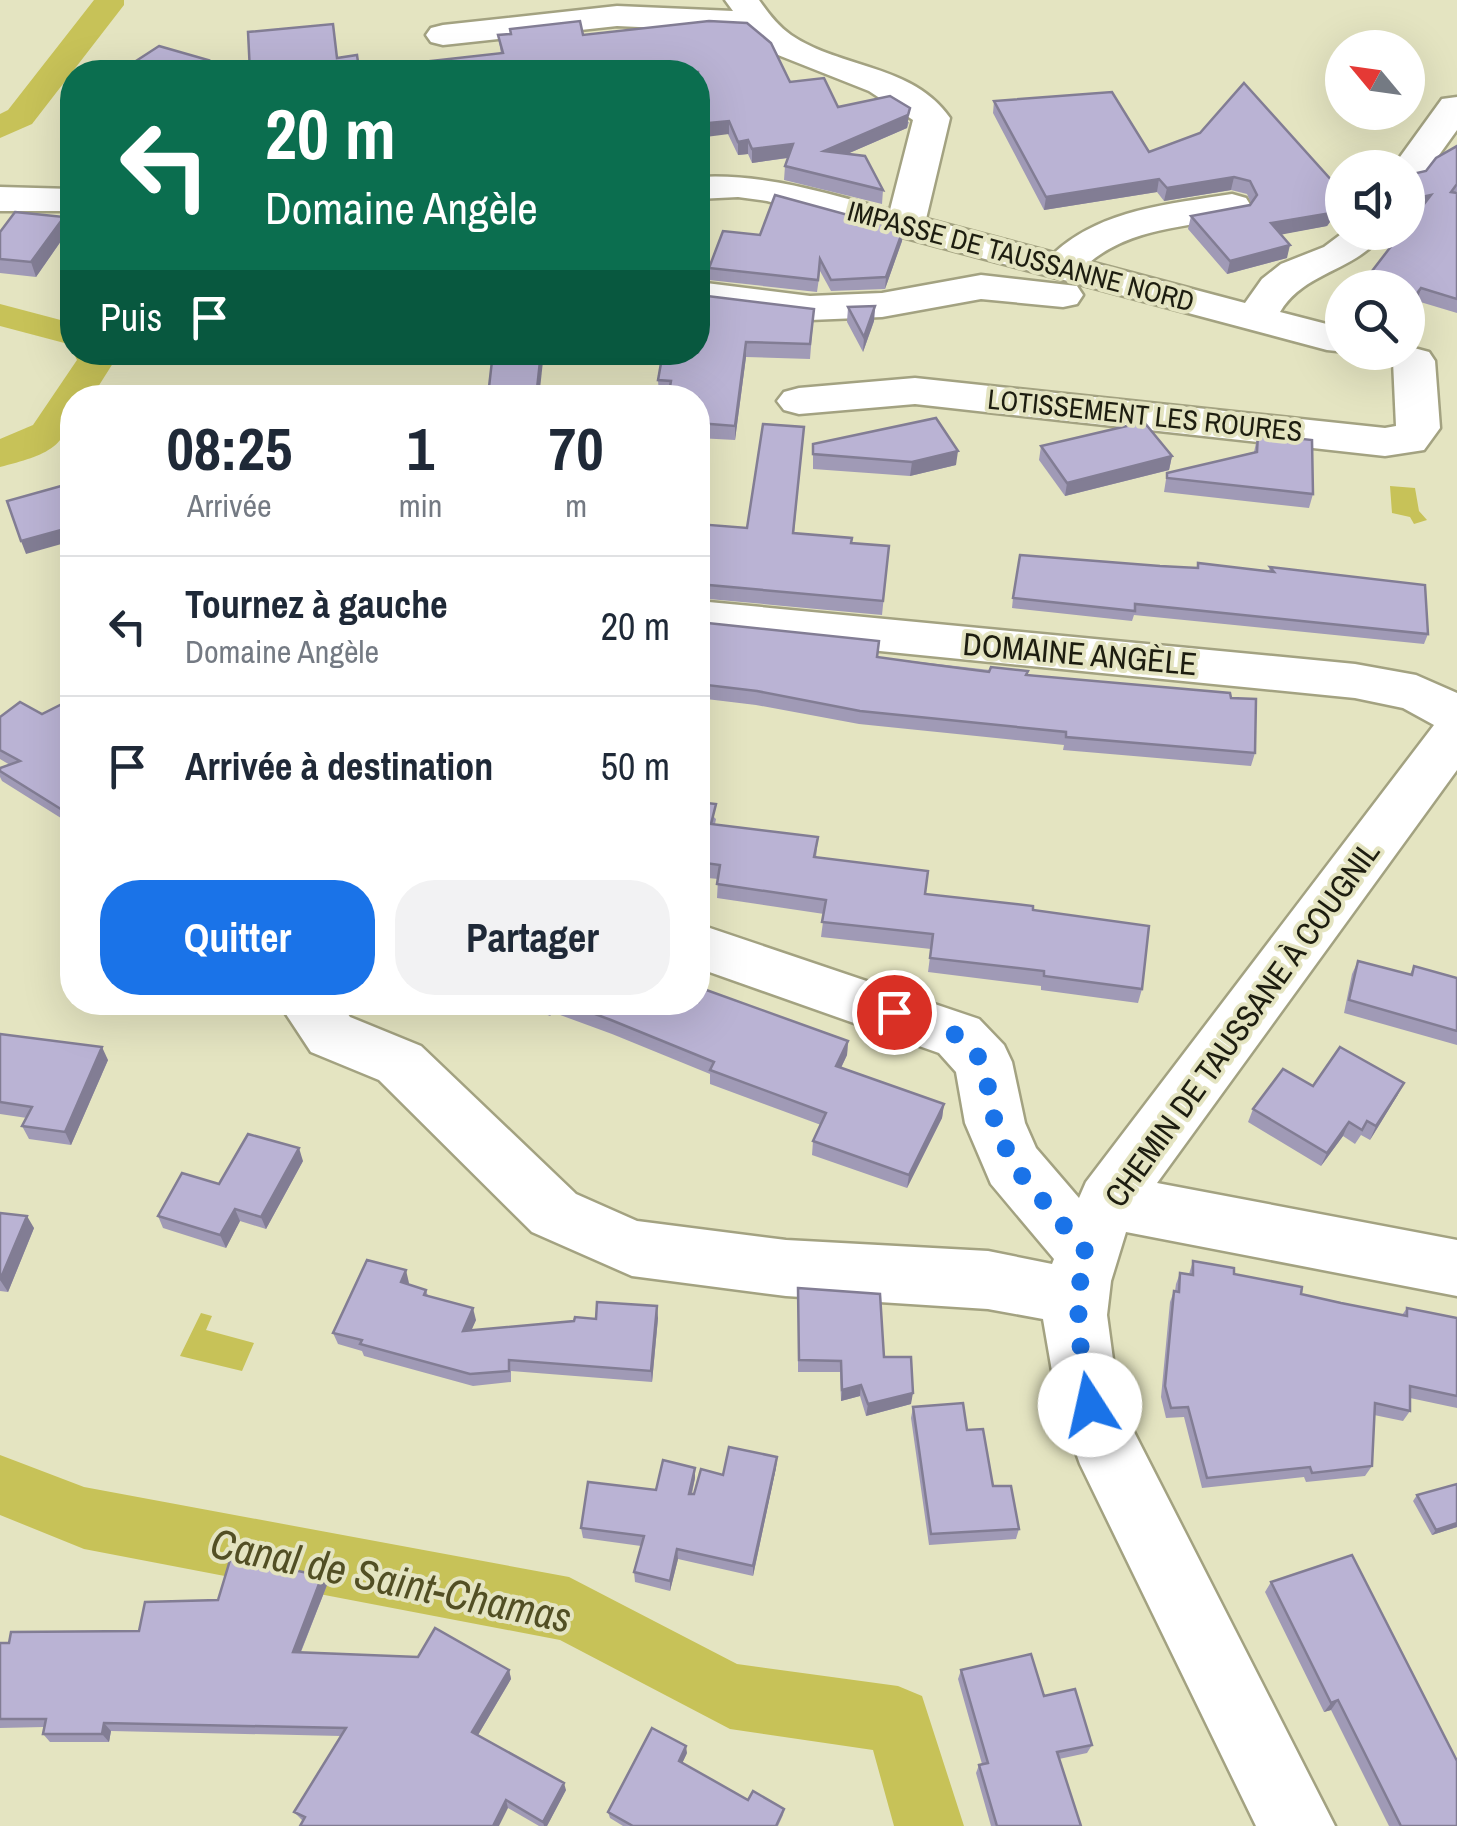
<!DOCTYPE html>
<html lang="fr">
<meta charset="utf-8">
<style>
body{margin:0;font-family:"Archivo Narrow",sans-serif;background:#f2f2f3;color:#1f2937;height:100vh;display:flex;flex-direction:column;font-size:38px;white-space:nowrap}
*{box-sizing:border-box;margin:0}
p{font-size:32px;color:#747a83}
.icon{flex:none;width:55px;height:55px;fill:none;stroke:currentColor;stroke-width:2;stroke-linecap:round;stroke-linejoin:round}
.map{position:relative;flex:1;overflow:hidden}
.panel{position:absolute;left:60px;top:385px;width:650px;height:630px;display:flex;flex-direction:column;background:#fff;border-radius:40px;box-shadow:0 10px 40px #0002}
.panel>*{flex:none}
.guide{position:absolute;left:60px;top:60px;width:650px;height:305px;border-radius:40px;box-shadow:0 10px 40px #0002;background:#0b6e4f;color:#fff;overflow:hidden}
.needle{width:65px;rotate:299deg}
.controls{position:absolute;left:1325px;top:30px;display:grid;gap:20px}
.controls a{display:grid;place-items:center;width:100px;height:100px;border-radius:50%;background:#fff;box-shadow:0 10px 40px #0002;font-size:50px}
.pin{position:absolute;display:grid;place-items:center;width:85px;height:85px;color:#fff;margin:-42px;border:5px solid #fff;border-radius:50%;box-shadow:0 2px 10px #0007}
.me{position:absolute;width:110px;margin:-55px;rotate:350deg;stroke-linejoin:round;filter:drop-shadow(0 0 8px #0008)}
.turn{display:flex;align-items:center;gap:35px;height:210px;padding:0 40px;font-size:45px}
.turn .icon{width:130px;height:130px;stroke-width:2.5}
.turn b{display:block;font-size:70px;line-height:85px}
.then{display:flex;align-items:center;height:95px;padding:0 40px;background:#0003;gap:20px;font-size:38px}
.eta{display:flex;justify-content:space-evenly;align-items:center;height:170px;text-align:center}
.eta b{font-size:60px;font-weight:800;line-height:70px}
.action{display:flex;gap:20px;margin-top:auto;padding:20px 40px}
.action a{flex:1;height:115px;border-radius:40px;background:#1a73e8;color:#fff;font-size:40px;font-weight:800;line-height:115px;text-align:center}
.action a+a{background:#f2f2f3;color:#1f2937}
ul{padding:0;list-style:none}
li{display:flex;align-items:center;gap:30px;height:140px;padding:0 40px;border-top:2px solid #e0e1e3}
li div{flex:1}
li b{display:block;font-size:38px}
li em{font-style:normal}
.map>svg:first-child{display:block}
.water{fill:#c7c258}
.lines{fill:none;stroke-linecap:round;stroke-linejoin:round}
.canal{fill:#c7c258;fill-rule:evenodd}
.minor-casing{stroke:#a3a281;stroke-width:5}
.minor{fill:#fff;fill-rule:evenodd}
.wall{fill:#a09ab6}
.shaded-wall{fill:#827d94}
.building{fill:#bab3d4;stroke:#827d94;stroke-width:2.5}
.route{stroke:#1a73e8;stroke-width:18;stroke-dasharray:0 32.4}
.labels{text-anchor:middle;stroke-width:8;stroke-linejoin:round;paint-order:stroke}
.far-street-label{font-size:28px;fill:#1d1d10;stroke:#e4e4c1}
.street-label{font-size:32px;fill:#1d1d10;stroke:#e4e4c1}
.near-water-label{font-size:42px;font-style:italic;fill:#524f24;stroke:#e4e4c1}
</style>
<div class="map">
<svg width="1457" height="1826" viewBox="0 0 1457 1826">
<rect width="100%" height="100%" fill="#e4e4c1"/>
<!-- water -->
<g class="water">
<polygon points="1390,486 1415,488 1419,511 1427,520 1414,524 1410,517 1392,513"/>
<polygon points="201,1313 212,1316 206,1330 254,1343 242,1371 180,1356"/>
</g>
<g class="lines">
<!-- canal -->
<g class="canal">
<polygon points="94,0 124,0 124,5 32,124 0,138 0,114 8,110"/>
<polygon points="0,304 72,323 72,345 0,326"/>
<path d="M72 350 110 352 115 360 91 398H72C72 448 46 455 0 467V439L33 425 77 360Z"/>
<polygon points="0,1455 84,1487 569,1577 737,1664 898,1686 922,1696 964,1826 894,1826 873,1750 730,1729 560,1640 84,1549 0,1515"/>
</g>
<!-- minor casing -->
<g class="minor-casing">
<g id="minor">
<path d="M725 0H759C768 13 778 26 791 35 841 69 913 64 950 118L926 219 1054 253C1102 209 1170 204 1232 194L1246 198 1251 206 1246 214C1192 228 1135 225 1090 262L1245 303 1262 279 1281 264 1324 247 1344 232H1384C1357 272 1305 270 1280 312L1342 328V352H1346L1327 350 767 201 738 197 698 199V177C764 173 825 193 890 210L913 120 869 91 773 53 748 32 617 26 443 45 431 42 426 35 431 28 443 25 617 6 733 11Z"/>
<polygon points="1457,97 1457,130 1421,180 1408,183 1408,168 1392,168 1442,99"/>
<polygon points="0,187 72,189 72,211 0,211"/>
<polygon points="981,275 1077,286 1083,295 1077,304 1063,307 981,299 882,317 810,320 698,306 698,282 810,296 882,293"/>
<polygon points="1414,348 1429,352 1435,361 1440,428 1424,450 1385,456 915,404 799,414 784,410 777,401 784,392 799,388 915,378 1385,428 1396,426 1393,361 1399,352"/>
<polygon points="698,601 1355,664 1416,675 1457,693 1457,770 1157,1183 1457,1240 1457,1296 1126,1232 1111,1281 1107,1315 1114,1367 1134,1432 1335,1826 1256,1826 1080,1464 1057,1400 1043,1319 988,1309 786,1296 632,1276 532,1232 379,1080 311,1052 278,1002 339,1002 350,1017 421,1046 576,1194 637,1221 786,1240 988,1251 1052,1264 1054,1259 991,1184 965,1123 956,1072 939,1053 698,968 698,924 979,1019 1004,1045 1012,1062 1025,1123 1036,1148 1079,1198 1086,1182 1434,725 1403,708 1355,698 698,633"/>
</g>
</g>
<!-- minor -->
<use href="#minor" class="minor"/>
</g>
<!-- wall -->
<g class="wall">
<polygon points="510,29 583,35 790,82 838,107 909,122 907,128 847,154 883,190 882,204 784,180 785,166 788,158 752,163 748,154 738,155 698,72 250,72 337,58 359,69 501,54 498,35 510,34"/>
<polygon points="994,101 1149,152 1342,192 1341,207 1327,226 1281,234 1287,258 1227,274 1188,229 1191,216 1250,205 1251,203 1247,194 1231,190 1164,201 1157,192 1044,210 993,113"/>
<polygon points="1457,146 1457,191 1456,193 1457,193 1457,313 1417,301 1411,309 1408,308 1408,288 1420,209 1408,211 1408,175 1426,171"/>
<polygon points="903,230 902,241 885,289 831,291 820,271 817,292 709,280 709,268 760,235"/>
<polygon points="68,231 36,277 0,273 0,232"/>
<polygon points="875,306 874,321 863,352 847,322 848,307"/>
<polygon points="814,309 810,359 746,357 735,440 698,438 698,398 659,395 658,380"/>
<polygon points="552,352 612,352 612,356"/>
<polygon points="804,427 794,533 852,544 889,546 882,615 698,598 698,524 747,528"/>
<polygon points="1258,434 1313,494 1309,508 1164,492 1167,473 1254,452"/>
<polygon points="813,444 956,465 910,476 813,469"/>
<polygon points="1041,446 1172,456 1169,470 1065,496 1039,460"/>
<polygon points="1198,563 1269,571 1270,567 1428,634 1424,644 1134,615 1132,621 1012,608 1013,598 1160,566 1197,568"/>
<polygon points="698,622 877,657 1231,698 1255,753 1251,766 1063,750 1064,745 859,724 756,705 698,698"/>
<polygon points="72,699 72,825 2,781 0,777 0,768 10,765 0,759 0,717 42,714"/>
<polygon points="698,802 716,819 715,824 818,837 816,858 925,894 1033,910 1142,989 1138,1003 1041,990 1041,986 928,972 931,949 821,937 824,914 717,898 718,879 698,877"/>
<polygon points="1358,961 1410,974 1414,966 1457,978 1457,1045 1344,1013 1352,974"/>
<polygon points="516,1002 698,1002 848,1041 847,1055 841,1068 944,1104 942,1118 907,1188 812,1155 813,1141 821,1125 710,1084 710,1074 612,1034 552,1012 550,1016"/>
<polygon points="0,1034 108,1060 71,1145 29,1139 22,1126 27,1118 0,1114"/>
<polygon points="1404,1083 1397,1096 1370,1140 1361,1135 1355,1144 1343,1136 1321,1166 1248,1122 1253,1109 1313,1086"/>
<polygon points="303,1161 266,1229 240,1221 226,1248 163,1228 158,1216 219,1184"/>
<polygon points="0,1213 34,1228 8,1292 0,1291"/>
<polygon points="1193,1261 1301,1294 1402,1315 1407,1308 1457,1318 1457,1408 1410,1398 1410,1411 1403,1421 1374,1415 1372,1466 1365,1476 1306,1482 1304,1477 1202,1488 1184,1417 1166,1418 1161,1397 1170,1302 1174,1291 1175,1291 1176,1284 1180,1273 1189,1274"/>
<polygon points="409,1283 409,1284 426,1290 428,1296 476,1320 471,1330 596,1319 658,1318 652,1382 511,1371 511,1382 473,1386 364,1356 362,1351 338,1344 333,1333"/>
<polygon points="798,1288 884,1357 911,1404 866,1416 860,1396 841,1401 840,1372 798,1372"/>
<polygon points="913,1407 967,1430 993,1486 1019,1529 1016,1539 929,1545 911,1418"/>
<polygon points="777,1457 776,1468 753,1576 678,1559 670,1591 635,1582 634,1572 641,1546 583,1538 581,1528 656,1490 695,1478 692,1494 694,1494 723,1475"/>
<polygon points="1457,1484 1457,1527 1432,1535 1413,1501 1417,1495"/>
<polygon points="1271,1582 1457,1826 1389,1826 1331,1710 1324,1712 1265,1592"/>
<polygon points="327,1585 301,1652 509,1670 511,1679 478,1735 566,1790 547,1826 539,1826 508,1808 303,1821 294,1812 341,1736 111,1731 109,1742 50,1742 43,1734 44,1727 0,1728 0,1643 139,1631 218,1600"/>
<polygon points="961,1670 1044,1696 1092,1745 1087,1753 1059,1759 1081,1826 991,1826 976,1773 979,1765 982,1764 958,1679"/>
<polygon points="687,1753 682,1763 748,1800 784,1809 783,1815 778,1826 623,1826 610,1818 608,1812"/>
</g>
<!-- shaded-wall -->
<g class="shaded-wall">
<polygon points="208,60 210,72 191,72"/>
<polygon points="910,108 907,128 824,164 824,151"/>
<polygon points="729,121 729,134 698,138 698,124"/>
<polygon points="748,140 748,154 738,155 738,142"/>
<polygon points="793,144 793,157 752,163 752,149"/>
<polygon points="1234,177 1231,190 1164,201 1167,188"/>
<polygon points="1159,179 1157,192 1044,210 1046,197"/>
<polygon points="1431,195 1427,208 1408,211 1408,200"/>
<polygon points="1342,197 1341,207 1327,226 1268,237 1271,223"/>
<polygon points="64,217 68,231 36,277 31,262"/>
<polygon points="903,230 902,241 885,289 886,277"/>
<polygon points="1290,245 1287,258 1227,274 1230,261"/>
<polygon points="1421,288 1417,301 1411,309 1415,296"/>
<polygon points="875,306 874,321 863,352 864,337"/>
<polygon points="746,342 746,357 735,440 735,426"/>
<polygon points="541,352 544,352 539,398 536,398"/>
<polygon points="958,451 956,465 910,476 912,462"/>
<polygon points="1172,456 1169,470 1065,496 1067,483"/>
<polygon points="72,527 72,541 26,554 21,541"/>
<polygon points="548,1002 551,1002 552,1012 550,1016"/>
<polygon points="848,1041 847,1055 835,1080 836,1066"/>
<polygon points="102,1047 108,1060 71,1145 65,1132"/>
<polygon points="1404,1083 1397,1096 1370,1140 1376,1126"/>
<polygon points="944,1104 942,1118 907,1188 909,1175"/>
<polygon points="1349,1122 1343,1136 1321,1166 1327,1153"/>
<polygon points="299,1148 303,1161 266,1229 261,1217"/>
<polygon points="235,1209 240,1221 226,1248 220,1235"/>
<polygon points="27,1216 34,1228 8,1292 0,1280"/>
<polygon points="406,1270 409,1283 404,1294 401,1282"/>
<polygon points="657,1306 658,1318 652,1382 651,1371"/>
<polygon points="473,1308 476,1320 466,1343 463,1331"/>
<polygon points="861,1385 860,1396 841,1401 842,1390"/>
<polygon points="913,1393 911,1404 866,1416 868,1404"/>
<polygon points="777,1457 776,1468 753,1576 753,1566"/>
<polygon points="695,1468 695,1478 689,1504 689,1494"/>
<polygon points="1457,1523 1457,1527 1432,1535 1436,1530"/>
<polygon points="677,1549 678,1559 670,1591 670,1581"/>
<polygon points="322,1576 327,1585 297,1661 293,1652"/>
<polygon points="509,1670 511,1679 475,1740 472,1732"/>
<polygon points="1338,1700 1331,1710 1324,1712 1331,1703"/>
<polygon points="104,1723 111,1731 109,1742 102,1734"/>
<polygon points="686,1746 687,1753 680,1768 679,1761"/>
<polygon points="564,1783 566,1790 547,1826 544,1826 543,1822"/>
<polygon points="506,1800 508,1808 499,1826 493,1826"/>
</g>
<!-- building -->
<g class="building">
<polygon points="580,21 583,35 709,21 747,23 771,43 790,82 824,78 838,107 890,96 910,108 908,115 824,151 865,156 883,190 785,166 793,144 752,149 748,140 738,142 729,121 698,124 698,72 229,72 228,65 250,72 248,32 333,24 337,58 357,55 359,69 503,53 498,35 511,34 510,29"/>
<polygon points="159,46 208,60 191,72 119,72"/>
<polygon points="1244,83 1342,192 1342,197 1331,213 1271,223 1290,245 1230,261 1191,216 1250,205 1257,195 1250,181 1234,177 1167,188 1159,179 1046,197 994,101 1112,92 1149,152 1200,133"/>
<polygon points="1457,146 1457,184 1451,192 1457,193 1457,299 1421,288 1415,296 1408,294 1408,288 1359,288 1402,232 1408,232 1408,225 1431,195 1408,200 1408,175 1426,171 1436,158"/>
<polygon points="775,195 903,230 886,277 831,280 820,259 818,280 709,268 723,231 760,235"/>
<polygon points="15,212 64,217 31,262 0,259 0,232"/>
<polygon points="699,295 814,309 810,344 746,342 735,426 698,423 698,398 668,398 671,381 658,380 663,352 698,352 698,303"/>
<polygon points="875,306 864,337 848,307"/>
<polygon points="493,352 541,352 536,398 482,398 488,396"/>
<polygon points="936,418 958,451 912,462 813,454 813,444"/>
<polygon points="1144,422 1172,456 1067,483 1041,446"/>
<polygon points="763,424 804,427 793,533 852,538 851,543 889,546 883,601 698,584 698,524 747,528"/>
<polygon points="1258,434 1312,440 1313,494 1167,478 1167,473 1257,452"/>
<polygon points="72,483 72,527 21,541 7,501"/>
<polygon points="1020,555 1160,566 1198,568 1198,563 1274,572 1270,567 1425,585 1428,634 1135,604 1135,611 1013,598"/>
<polygon points="698,622 879,641 877,657 928,664 989,672 991,667 1028,671 1026,675 1230,693 1231,698 1256,699 1255,753 1066,737 1066,732 860,711 757,691 698,684"/>
<polygon points="72,699 72,816 0,771 0,768 20,761 0,750 0,717 20,702 42,714"/>
<polygon points="698,802 716,804 711,824 818,837 814,857 928,871 925,894 1033,906 1033,910 1149,926 1142,989 1044,976 1044,971 930,958 933,934 822,922 826,900 717,884 720,865 698,862"/>
<polygon points="1358,961 1412,975 1414,966 1457,978 1457,1031 1349,1000"/>
<polygon points="698,987 848,1041 836,1066 944,1104 909,1175 813,1141 826,1113 710,1070 714,1062 611,1020 563,1002 698,1002"/>
<polygon points="0,1034 102,1047 65,1132 22,1126 32,1107 0,1102"/>
<polygon points="1340,1047 1404,1083 1376,1126 1367,1121 1362,1130 1349,1122 1327,1153 1253,1109 1283,1069 1313,1086"/>
<polygon points="248,1134 299,1148 261,1217 235,1209 220,1235 158,1216 182,1173 219,1184"/>
<polygon points="0,1213 27,1216 0,1280"/>
<polygon points="367,1260 406,1270 401,1282 426,1290 424,1295 473,1308 463,1331 574,1321 575,1317 596,1319 597,1302 657,1306 651,1371 509,1360 509,1371 470,1374 360,1344 362,1340 333,1333"/>
<polygon points="1193,1261 1234,1268 1234,1274 1302,1287 1301,1294 1341,1303 1407,1316 1407,1308 1457,1318 1457,1396 1410,1386 1410,1411 1375,1403 1372,1466 1312,1473 1310,1467 1207,1478 1188,1407 1171,1408 1165,1386 1174,1291 1179,1292 1180,1273 1193,1275"/>
<polygon points="798,1288 880,1294 884,1357 911,1357 913,1393 868,1404 861,1385 842,1390 841,1361 799,1360"/>
<polygon points="963,1403 967,1430 983,1429 993,1486 1011,1486 1019,1529 931,1534 913,1407"/>
<polygon points="729,1447 777,1457 753,1566 677,1549 670,1581 634,1572 644,1536 581,1528 588,1482 656,1490 663,1460 695,1468 689,1494 694,1494 701,1469 723,1475"/>
<polygon points="1457,1484 1457,1523 1436,1530 1417,1495"/>
<polygon points="1352,1555 1457,1761 1457,1826 1401,1826 1338,1700 1331,1703 1271,1582"/>
<polygon points="231,1557 322,1576 293,1652 418,1657 435,1628 509,1670 472,1732 564,1783 543,1822 506,1800 493,1826 300,1826 305,1817 294,1812 346,1728 104,1723 102,1734 43,1734 46,1719 0,1719 0,1643 9,1643 11,1632 139,1631 145,1602 218,1600"/>
<polygon points="1031,1654 1044,1696 1075,1689 1092,1745 1057,1752 1081,1826 997,1826 979,1765 988,1763 961,1670"/>
<polygon points="652,1728 686,1746 679,1761 748,1800 753,1791 784,1809 776,1826 633,1826 608,1812"/>
</g>
<g class="lines">
<!-- route -->
<path class="route" d="M894 1012 959 1036 983 1062 995 1123 1013 1165 1086 1252C1072 1306 1080 1351 1090 1405"/>
</g>
<g class="labels">
<!-- far-street labels -->
<g class="far-street-label">
<text transform="translate(1021 256) rotate(15)" y="10">IMPASSE DE TAUSSANNE NORD</text>
<text transform="translate(1145 415) rotate(6)" y="10">LOTISSEMENT LES ROURES</text>
</g>
<!-- street labels -->
<g class="street-label">
<text transform="translate(1080 654) rotate(5)" y="11">DOMAINE ANGÈLE</text>
<text transform="translate(1242 1024) rotate(-54)" y="11">CHEMIN DE TAUSSANE À COUGNIL</text>
</g>
<!-- near-water labels -->
<g class="near-water-label">
<text transform="translate(391 1580) rotate(12)" y="15">Canal de Saint-Chamas</text>
</g>
</g>
</svg>
<div class="controls">
<a><svg class="needle" viewBox="-14 -14 28 28"><path d="M0-13l5 13h-10z" fill="#e53935"/><path d="M0 13l5-13h-10z" fill="#747a83"/></svg></a>
<a><svg class="icon" aria-label="sound" viewBox="0 0 24 24"><path d="M4 9h4l5-4v14l-5-4H4zM17 9q2 3 0 6"/></svg></a>
<a><svg class="icon" aria-label="search" viewBox="0 0 24 24"><circle cx="10" cy="10" r="6"/><path d="M15 15l6 6"/></svg></a>
</div>
<div class="pin" style="left:894px;top:1012px;background:#d93025"><svg class="icon" aria-label="arrive" viewBox="0 0 24 24"><path d="M6 21V4h12l-3 4 3 4H6"/></svg></div>
<svg class="me" style="left:1090px;top:1405px" viewBox="-20 -20 40 40"><circle r="19" fill="#fff"/><path d="M0-13L10 11 0 6-10 11z" fill="#1a73e8"/></svg>
<div class="guide">
<div class="turn"><svg class="icon" aria-label="left" viewBox="0 0 24 24"><path d="M17 20v-9H6M10 6l-5 5 5 5"/></svg><div><b>20 m</b>Domaine Angèle</div></div>
<div class="then">Puis<svg class="icon" aria-label="arrive" viewBox="0 0 24 24"><path d="M6 21V4h12l-3 4 3 4H6"/></svg></div>
</div>
<section class="panel">
<div class="eta">
<div><b>08:25</b><p>Arrivée</p></div>
<div><b>1</b><p>min</p></div>
<div><b>70</b><p>m</p></div>
</div>
<ul>
<li><svg class="icon" aria-label="left" viewBox="0 0 24 24"><path d="M17 20v-9H6M10 6l-5 5 5 5"/></svg><div><b>Tournez à gauche</b><p>Domaine Angèle</p></div><em>20 m</em></li>
<li><svg class="icon" aria-label="arrive" viewBox="0 0 24 24"><path d="M6 21V4h12l-3 4 3 4H6"/></svg><div><b>Arrivée à destination</b></div><em>50 m</em></li>
</ul>
<div class="action"><a>Quitter</a><a>Partager</a></div>
</section>
</div>
